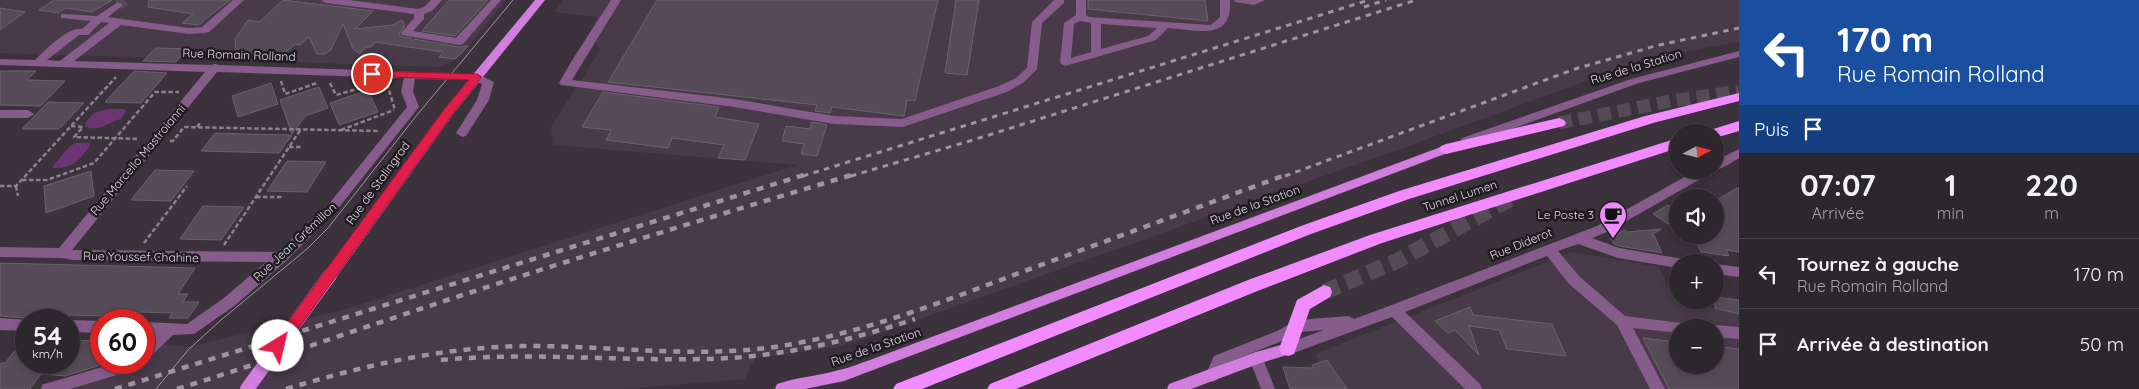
<!DOCTYPE html>
<html lang="fr">
<meta charset="utf-8">
<style>
body{margin:0;font-family:Quicksand,sans-serif;background:#383239;color:#f1f3f6;height:100vh;display:flex;flex-direction:column;font-size:19px;white-space:nowrap}
*{box-sizing:border-box;margin:0}
p{font-size:16px;color:#a6a5aa}
.icon{flex:none;width:28px;height:28px;fill:none;stroke:currentColor;stroke-width:2;stroke-linecap:round;stroke-linejoin:round}
.map{position:relative;flex:1;overflow:hidden}
.drawer{display:flex;flex-direction:column;background:#2c262d;width:400px}
.drawer>*{flex:none}
.guide{background:#1a4fa0;color:#fff;overflow:hidden}
.needle{width:32px;rotate:83deg}
.tools{position:absolute;left:1669px;top:124px;display:grid;gap:10px}
.tools a{display:grid;place-items:center;width:55px;height:55px;border-radius:50%;background:#2c262d;box-shadow:0 2px 8px #0003,0 0 0 1px #484349;font-size:25px}
.speed{position:absolute;left:15px;top:309px;display:flex;gap:10px;font-size:25px;font-weight:700;text-align:center}
.speed>*{display:grid;place-content:center;width:65px;height:65px;border-radius:50%;background:#2c262d;box-shadow:0 2px 8px #0003,0 0 0 1px #484349;line-height:1}
.speed small{font-size:12px;font-weight:400}
.speed .limit{border:8px solid #d22;background:#fff;color:#111}
.pin{position:absolute;display:grid;place-items:center;width:42px;height:42px;color:#fff;margin:-21px;border:2px solid #fff;border-radius:50%;box-shadow:0 1px 5px #0007}
.me{position:absolute;width:55px;margin:-28px;rotate:36deg;stroke-linejoin:round;filter:drop-shadow(0 0 4px #0008)}
.turn{display:flex;align-items:center;gap:18px;height:105px;padding:0 15px;font-size:22px}
.turn .icon{width:65px;height:65px;stroke-width:2.5}
.turn b{display:block;font-size:35px;line-height:42px}
.then{display:flex;align-items:center;height:48px;padding:0 15px;background:#0003;gap:10px;font-size:19px}
.eta{display:flex;justify-content:space-evenly;align-items:center;height:85px;text-align:center}
.eta b{font-size:30px;font-weight:700;line-height:35px}
ul{padding:0;list-style:none}
li{display:flex;align-items:center;gap:15px;height:70px;padding:0 15px;border-top:1px solid #484349}
li div{flex:1}
li b{display:block;font-size:19px}
li em{font-style:normal}
main{display:flex;flex:1;min-height:0}
.map>svg:first-child{display:block}
.built{fill:#483a49;fill-rule:evenodd}
.green{fill:#6c3573}
.building{fill:#564c57;stroke:#6c626d}
.lines{fill:none;stroke-linecap:round;stroke-linejoin:round}
.minor-tunnel{stroke:#544b55;stroke-width:11;stroke-dasharray:11 5.5;stroke-linecap:butt}
.highway-tunnel-far1{stroke:#544b55;stroke-width:13;stroke-dasharray:13 7;stroke-linecap:butt}
.highway-tunnel{stroke:#544b55;stroke-width:16;stroke-dasharray:16 8;stroke-linecap:butt}
.path{stroke:#8b838c;stroke-width:2.5;stroke-dasharray:4.5 2.5;stroke-linecap:butt}
.minor{fill:#855c8a;fill-rule:evenodd}
.major{fill:#d27ede;fill-rule:evenodd}
.highway{fill:#f18bff;fill-rule:evenodd}
.tram{stroke:#9d969e;stroke-width:1}
.rail-far1{stroke:#9d969e;stroke-width:3;stroke-dasharray:5.5 5.5;stroke-linecap:butt}
.rail{stroke:#9d969e;stroke-width:4.5;stroke-dasharray:7 7;stroke-linecap:butt}
.major-bridge{stroke:#d27ede;stroke-width:14}
.route{fill:#e11d48;stroke:#92132f}
.labels{text-anchor:middle;stroke-width:5;stroke-linejoin:round;paint-order:stroke}
.street-label{font-size:12px;fill:#e0dae1;stroke:#1f1b20}
.poi-label{font-size:12px;fill:#e0dae1;stroke:#1f1b20;text-anchor:end}
</style>
<main>
<div class="map">
<svg width="1739" height="389" viewBox="0 0 1739 389">
<rect width="100%" height="100%" fill="#3b323c"/>
<!-- built -->
<g class="built">
<polygon points="0,0 506,0 460,58 440,67 0,53"/>
<polygon points="562,0 1739,0 1739,42 1649,58 1406,147 843,346 755,358 745,379 623,389 59,389 97,378 128,372 139,363 144,362 144,359 161,344 188,347 343,310 797,165 553,145 551,127 600,50 590,31 597,17 555,12"/>
<path d="M1572 252 1659 267 1673 297 1678 300 1739 314V389H1339L1315 354ZM1678 328H1715V365H1678Z"/>
</g>
<!-- green -->
<g class="green">
<path d="M107 109H123L126 111 121 119C109 122 100 132 86 127L85 123 94 113Z"/>
<path d="M76 143H90V146C77 162 75 168 53 168V166L70 146Z"/>
</g>
<!-- building -->
<g class="building">
<polygon points="54,0 112,0 92,12 66,8 58,13 39,10"/>
<polygon points="149,0 230,0 198,25 182,23 193,14 148,7"/>
<polygon points="283,0 373,11 355,29 393,25 402,20 405,26 399,34 402,37 411,38 412,41 414,39 459,47 468,46 455,59 439,57 443,52 375,42 371,47 366,47 360,54 353,49 343,24 331,50 325,54 317,54 309,37 300,45 295,44 275,61 237,60 235,39 248,20 259,22"/>
<polygon points="449,0 488,0 455,36 422,31"/>
<polygon points="657,0 938,0 915,101 907,100 904,116 832,107 830,113 815,111 817,105 608,82"/>
<polygon points="956,0 979,0 967,75 945,73"/>
<polygon points="1088,0 1205,0 1208,21 1088,9"/>
<polygon points="0,8 25,12 0,30"/>
<polygon points="156,48 187,49 176,62 143,61"/>
<polygon points="0,71 36,71 27,80 65,81 41,106 0,105"/>
<polygon points="134,71 167,73 141,103 105,102"/>
<polygon points="271,83 278,104 238,117 232,96"/>
<polygon points="319,87 328,108 305,116 292,134 280,100"/>
<polygon points="368,90 378,112 339,125 330,103"/>
<polygon points="603,92 719,107 715,117 759,124 745,160 718,158 724,145 672,138 668,148 606,140 611,130 582,127"/>
<polygon points="48,102 84,103 59,129 22,129"/>
<polygon points="812,122 827,125 817,156 801,154 804,144 782,141 786,126 810,129"/>
<polygon points="215,133 243,134 292,135 279,153 201,151"/>
<polygon points="287,161 326,162 307,192 267,191"/>
<polygon points="155,170 194,171 171,201 131,200"/>
<polygon points="91,171 94,196 46,213 44,186"/>
<polygon points="1739,187 1739,252 1726,250 1729,256 1701,252 1693,235 1715,235 1715,201"/>
<polygon points="1668,205 1678,211 1678,218 1668,224 1653,214"/>
<polygon points="203,206 244,207 221,240 180,239"/>
<polygon points="1661,229 1651,235 1654,235 1662,253 1619,246 1614,244 1611,238 1624,230 1627,232"/>
<polygon points="0,263 195,268 178,294 188,294 183,302 199,302 188,318 169,318 172,313 139,312 133,320 107,319 109,316 26,314 26,318 0,316"/>
<polygon points="1715,297 1739,300 1739,314 1715,308"/>
<polygon points="1470,307 1473,315 1552,324 1566,356 1507,349 1499,330 1469,326 1479,355 1455,330 1448,333 1435,321"/>
<polygon points="26,337 26,362 69,362 69,340 101,341 101,365 65,376 41,374 30,389 0,389 0,363 5,363"/>
<polygon points="1643,338 1678,342 1678,365 1715,365 1715,346 1739,349 1739,389 1669,389"/>
<polygon points="1327,360 1347,389 1290,389 1283,367 1314,368 1312,365"/>
</g>
<g class="lines">
<!-- minor-tunnel -->
<polyline class="minor-tunnel" points="118,5 125,0"/>
<!-- highway-tunnel-far1 -->
<polyline class="highway-tunnel-far1" points="1559,123 1671,101 1739,91"/>
<!-- highway-tunnel -->
<polyline class="highway-tunnel" points="1324,292 1397,261 1517,195"/>
<!-- path -->
<g class="path">
<polyline points="281,81 285,94 317,83"/>
<polyline points="330,83 336,95 371,85"/>
<polyline points="387,84 395,110"/>
<polyline points="71,126 83,127 74,137 139,139"/>
<polyline points="197,127 200,123"/>
<polyline points="341,130 394,110"/>
<polyline points="170,141 173,141 184,127 380,131"/>
<polyline points="289,147 303,147"/>
<polyline points="22,180 47,180 94,163 155,92 179,92"/>
<polyline points="0,186 16,186 116,77"/>
<polyline points="16,186 18,196"/>
<polyline points="256,197 282,197"/>
<polyline points="144,243 187,186"/>
<polyline points="224,245 301,129"/>
</g>
<!-- minor -->
<g class="minor">
<path d="M233 0H244L209 32 205 33 189 34 121 25 74 61 211 65 215 64 219 65 477 74 494 82 489 100 466 136 462 137 456 133 477 100 482 84 475 80 415 79 413 91 419 107 336 211 286 261 234 306 194 334 173 335 149 358 144 360V345L155 334H144V322L187 324 224 298 266 262 73 260 62 258 0 257V247L59 248 205 72 0 65V59L35 60C45 50 69 26 82 29L91 21 61 18V14L97 16 118 2 123 5 108 17 189 28 202 27ZM101 22 109 23 60 61 47 60 79 35H88ZM217 72 404 78 401 91 407 107 328 205 278 252 72 250Z"/>
<polygon points="321,0 349,0 418,9 424,7 431,0 442,0 432,11 424,14 424,19 413,31 456,38 491,0 501,0 463,44 459,45 402,35 401,33 414,18 414,14 326,3"/>
<polygon points="611,0 621,0 572,80 734,99 834,116 902,119 999,86 1016,78 1027,68 1032,22 1054,0 1064,0 1064,3 1042,23 1037,69 1024,82 1007,92 903,127 834,124 734,107 561,85 559,83 571,62"/>
<path d="M1076 0H1086V15L1089 17 1211 25 1220 17V0H1230C1233 42 1196 30 1168 28L1156 40 1065 66 1060 63 1064 23 1076 15ZM1080 21 1091 23V52L1071 58 1074 24ZM1101 24 1157 28 1148 36 1101 49Z"/>
<polygon points="1234,0 1265,0 1254,5 1235,2"/>
<polygon points="1739,51 1739,57 1639,83 1470,144 1466,145 1460,141 1462,138 1631,79"/>
<polygon points="0,110 28,110 34,114 28,118 0,118"/>
<path d="M1739 149V158C1731 163 1723 169 1714 170L1715 161Z"/>
<polygon points="1697,170 1713,170 1711,173 1607,232 1592,238 1619,248 1683,259 1684,262 1678,262 1678,268 1618,258 1578,244 1558,251 1579,276 1625,316 1690,324 1692,328 1678,328 1678,333 1633,328 1665,389 1650,389 1617,325 1569,284 1547,256 1405,312 1480,384 1482,389 1465,389 1392,317 1288,355 1283,353 1281,349 1283,345 1324,330 1300,332 1287,339 1224,364 1217,380 1212,382 1207,380 1205,376 1214,356 1277,331 1297,320 1349,316 1354,319 1389,306 1597,226"/>
<polygon points="1715,264 1739,267 1739,277 1715,274"/>
<polygon points="0,318 28,320 26,320 26,331 0,330"/>
<polygon points="69,320 101,321 101,333 69,332"/>
<polygon points="1715,325 1739,327 1739,339 1715,337 1715,328 1710,328"/>
<polygon points="1256,352 1261,354 1275,389 1261,389 1249,358 1251,354"/>
<polygon points="119,362 141,362 137,369 70,389 41,389 43,384 48,383"/>
</g>
<!-- major -->
<g class="major">
<polygon points="535,0 545,0 454,113 335,279 330,280 325,279 323,275 325,271 446,107"/>
<path d="M1446 145 1452 149 1450 152 844 381 805 389H775L777 384C797 377 819 376 839 370 850 368 860 363 870 360Z"/>
<polygon points="1288,343 1293,345 1295,349 1293,353 1258,364 1191,389 1167,389 1169,384 1256,352"/>
</g>
<!-- highway -->
<g class="highway">
<polygon points="1739,93 1739,101 1653,123 1409,199 1311,234 922,389 893,389 896,384 1301,226 1399,191 1645,116"/>
<polygon points="1559,118 1564,120 1566,123 1564,126 1446,154 1441,152 1439,149 1441,146 1446,144"/>
<polygon points="1739,121 1739,131 1715,138 1715,132 1708,132 1710,130"/>
<polygon points="1678,138 1678,148 1382,243 1260,290 1016,389 987,389 990,384 1248,280 1370,235"/>
<polygon points="1324,285 1330,287 1332,292 1330,297 1310,309 1294,354 1288,356 1282,354 1279,349 1297,300"/>
</g>
<!-- tram -->
<polyline class="tram" points="156,389 188,350 221,320 307,249 328,228 417,115 513,0"/>
<!-- rail-far1 -->
<g class="rail-far1">
<polyline points="1364,7 1386,0"/>
<polyline points="803,176 1369,0"/>
<polyline points="851,176 973,140 1416,0"/>
<polyline points="1285,176 1575,69 1659,45 1739,28"/>
</g>
<!-- rail -->
<g class="rail">
<path d="M441 360C537 351 633 363 730 358 793 354 855 339 915 319"/>
<polyline points="115,389 807,174"/>
<path d="M177 389C277 358 376 323 475 291 601 250 728 212 855 174"/>
<path d="M286 389C366 365 447 346 531 346 615 346 698 359 781 346 863 333 942 302 1019 273 1109 240 1199 207 1288 174"/>
</g>
<!-- major-bridge -->
<polyline class="major-bridge" points="247,389 330,275"/>
</g>
<!-- route -->
<polygon class="route" points="372,71 477,74 482,77 454,112 283,350 278,352 273,350 272,346 273,342 446,107 469,80 369,76 369,72"/>
<!-- icons -->
<defs>
<g id="cafe-pin" transform="scale(1.4375)"><path d="M0 17L-7.5 6A9.5 9.5 0 1 1 7.5 6Z" fill="#ed8cfa" stroke="#1f1b20"/><path d="M-5.5-4.5H6V0H3Q3 3.5 0 3.5H-2.5Q-5.5 3.5-5.5 0ZM3-3.2v2h1.7v-2ZM-6 4.5H4V6H-6Z" fill="#111"/></g>
</defs>
<g fill-rule="evenodd">
<use href="#cafe-pin" x="1613" y="215"/>
</g>
<g class="labels">
<!-- street labels -->
<g class="street-label">
<text transform="translate(239 55) rotate(2)" y="4">Rue Romain Rolland</text>
<text transform="translate(1636 67) rotate(-17)" y="4">Rue de la Station</text>
<text transform="translate(138 160) rotate(-50)" y="4">Rue Marcello Mastroianni</text>
<text transform="translate(378 183) rotate(-54)" y="4">Rue de Stalingrad</text>
<text transform="translate(1460 196) rotate(-18)" y="4">Tunnel Lumen</text>
<text transform="translate(1255 205) rotate(-20)" y="4">Rue de la Station</text>
<text transform="translate(295 242) rotate(-43)" y="4">Rue Jean Grémillon</text>
<text transform="translate(1521 244) rotate(-22)" y="4">Rue Diderot</text>
<text transform="translate(141 257) rotate(1)" y="4">Rue Youssef Chahine</text>
<text transform="translate(876 347) rotate(-19)" y="4">Rue de la Station</text>
</g>
<!-- poi labels -->
<g class="poi-label">
<text x="1594" y="219">Le Poste 3</text>
</g>
</g>
</svg>
<div class="tools">
<a><svg class="needle" viewBox="-14 -14 28 28"><path d="M0-13l5 13h-10z" fill="#e53935"/><path d="M0 13l5-13h-10z" fill="#a6a5aa"/></svg></a>
<a><svg class="icon" aria-label="sound" viewBox="0 0 24 24"><path d="M4 9h4l5-4v14l-5-4H4zM17 9q2 3 0 6"/></svg></a>
<a>+</a>
<a>−</a>
</div>
<div class="speed"><div>54<small>km/h</small></div><div class="limit">60</div></div>
<div class="pin" style="left:372px;top:74px;background:#d93025"><svg class="icon" aria-label="arrive" viewBox="0 0 24 24"><path d="M6 21V4h12l-3 4 3 4H6"/></svg></div>
<svg class="me" style="left:278px;top:346px" viewBox="-20 -20 40 40"><circle r="19" fill="#fff"/><path d="M0-13L10 11 0 6-10 11z" fill="#e11d48"/></svg>
</div>
<section class="drawer">
<div class="guide">
<div class="turn"><svg class="icon" aria-label="left" viewBox="0 0 24 24"><path d="M17 20v-9H6M10 6l-5 5 5 5"/></svg><div><b>170 m</b>Rue Romain Rolland</div></div>
<div class="then">Puis<svg class="icon" aria-label="arrive" viewBox="0 0 24 24"><path d="M6 21V4h12l-3 4 3 4H6"/></svg></div>
</div>
<div class="eta">
<div><b>07:07</b><p>Arrivée</p></div>
<div><b>1</b><p>min</p></div>
<div><b>220</b><p>m</p></div>
</div>
<ul>
<li><svg class="icon" aria-label="left" viewBox="0 0 24 24"><path d="M17 20v-9H6M10 6l-5 5 5 5"/></svg><div><b>Tournez à gauche</b><p>Rue Romain Rolland</p></div><em>170 m</em></li>
<li><svg class="icon" aria-label="arrive" viewBox="0 0 24 24"><path d="M6 21V4h12l-3 4 3 4H6"/></svg><div><b>Arrivée à destination</b></div><em>50 m</em></li>
</ul>
</section>
</main>
